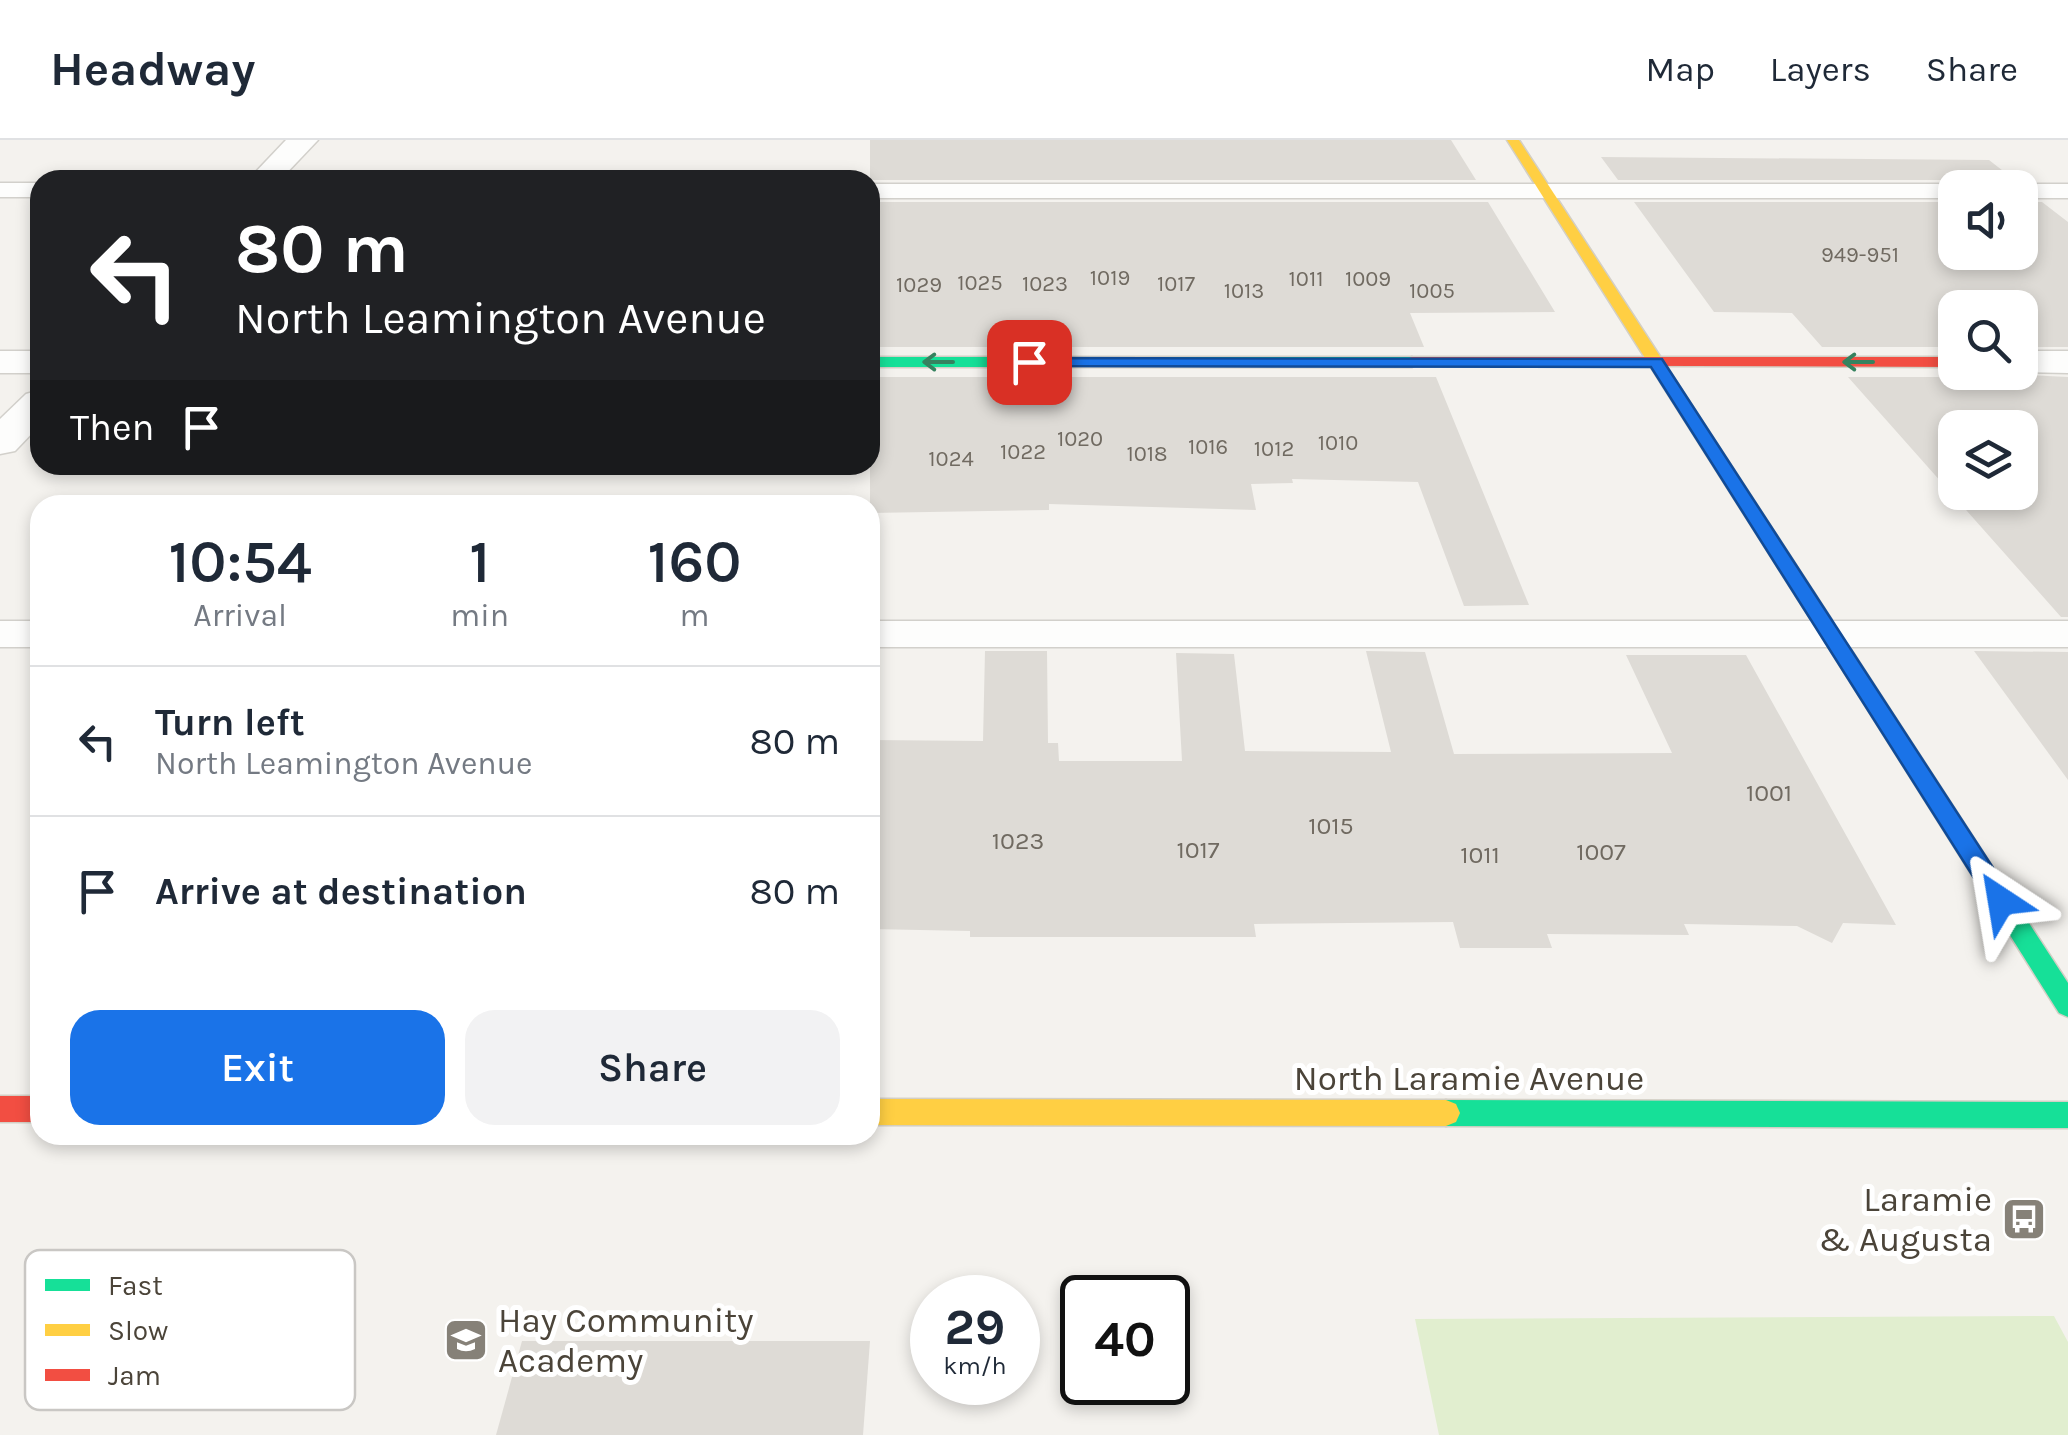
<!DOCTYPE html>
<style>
body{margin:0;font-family:Karla,sans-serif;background:#f2f2f3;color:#1f2937;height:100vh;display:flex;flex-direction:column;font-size:38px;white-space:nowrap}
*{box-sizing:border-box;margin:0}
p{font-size:32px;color:#747a83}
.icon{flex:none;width:55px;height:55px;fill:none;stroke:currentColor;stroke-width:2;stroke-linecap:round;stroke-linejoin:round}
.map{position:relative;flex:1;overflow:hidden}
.panel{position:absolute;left:30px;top:355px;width:850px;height:650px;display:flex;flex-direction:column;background:#fff;border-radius:30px;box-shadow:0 5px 15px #0003}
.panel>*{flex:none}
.top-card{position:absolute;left:30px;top:30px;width:850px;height:305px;border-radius:30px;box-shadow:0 5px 15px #0003;background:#202124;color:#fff;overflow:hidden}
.buttons{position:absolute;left:1938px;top:30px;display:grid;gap:20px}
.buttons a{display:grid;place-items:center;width:100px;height:100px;border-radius:20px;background:#fff;box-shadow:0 5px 15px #0003;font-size:50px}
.speed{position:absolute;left:910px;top:1135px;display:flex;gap:20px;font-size:50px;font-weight:700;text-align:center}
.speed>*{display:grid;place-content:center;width:130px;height:130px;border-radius:50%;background:#fff;box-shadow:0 5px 15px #0003;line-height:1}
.speed small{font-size:25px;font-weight:400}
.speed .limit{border:5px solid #111;border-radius:15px;background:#fff;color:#111}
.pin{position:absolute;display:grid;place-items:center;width:85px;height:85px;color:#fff;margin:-42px;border-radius:20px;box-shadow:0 5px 15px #0006}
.me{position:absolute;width:110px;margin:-55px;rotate:327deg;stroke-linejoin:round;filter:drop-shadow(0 0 8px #0008)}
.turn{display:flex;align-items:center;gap:35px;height:210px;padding:0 40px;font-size:45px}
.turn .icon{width:130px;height:130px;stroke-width:2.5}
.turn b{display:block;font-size:70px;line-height:85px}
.then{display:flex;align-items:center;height:95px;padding:0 40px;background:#0003;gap:20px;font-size:38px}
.eta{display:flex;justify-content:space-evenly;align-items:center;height:170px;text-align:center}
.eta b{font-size:60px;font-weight:600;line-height:70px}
.primary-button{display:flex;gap:20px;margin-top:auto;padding:20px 40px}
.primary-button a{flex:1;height:115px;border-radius:30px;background:#1a73e8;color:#fff;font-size:40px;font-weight:600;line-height:115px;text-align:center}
.primary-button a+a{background:#f2f2f3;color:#1f2937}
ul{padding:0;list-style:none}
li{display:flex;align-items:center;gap:30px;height:150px;padding:0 40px;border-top:2px solid #e0e1e3}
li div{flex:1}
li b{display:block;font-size:38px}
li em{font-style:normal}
header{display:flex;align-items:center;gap:60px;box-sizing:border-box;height:140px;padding:0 50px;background:#fff;border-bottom:2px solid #e0e1e3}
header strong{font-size:48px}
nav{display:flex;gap:55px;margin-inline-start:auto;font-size:35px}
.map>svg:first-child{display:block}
.green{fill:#e1eecf}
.building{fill:#dedbd6;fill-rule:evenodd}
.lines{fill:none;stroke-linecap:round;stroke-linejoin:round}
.lane-casing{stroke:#d2d0cb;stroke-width:3}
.street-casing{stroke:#d2d0cb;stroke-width:3}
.fast-casing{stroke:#d3cfc5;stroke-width:3}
.slow-casing{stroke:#d3cfc5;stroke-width:3}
.jam-casing{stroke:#d3cfc5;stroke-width:3}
.lane{fill:#fdfdfc;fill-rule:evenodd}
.street{fill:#fdfdfc;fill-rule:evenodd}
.fast{fill:#16e098;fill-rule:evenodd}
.slow{fill:#ffcf43;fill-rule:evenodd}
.jam{fill:#f24e42;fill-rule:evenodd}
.oneway{stroke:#36825f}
.route{fill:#1a73e8;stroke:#114b97;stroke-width:2.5}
.labels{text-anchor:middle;stroke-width:10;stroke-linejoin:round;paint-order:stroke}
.far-number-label{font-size:22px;fill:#706a61}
.number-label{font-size:25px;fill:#706a61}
.near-street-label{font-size:35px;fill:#4b4439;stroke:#fff}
.near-poi-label{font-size:35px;fill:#4b4439;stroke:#fff;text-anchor:end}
.key{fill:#fff;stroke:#c9c7c4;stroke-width:2.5}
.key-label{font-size:28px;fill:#4b4439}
</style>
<header>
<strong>Headway</strong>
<nav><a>Map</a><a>Layers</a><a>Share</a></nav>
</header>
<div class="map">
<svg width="2068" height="1295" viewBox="0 0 2068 1295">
<rect width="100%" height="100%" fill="#f4f2ee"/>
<!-- green -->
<polygon class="green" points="2054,1176 2068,1202 2068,1295 1439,1295 1415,1179"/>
<!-- building -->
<g class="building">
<polygon points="870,0 1451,0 1476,40 870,40"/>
<polygon points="1601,17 1989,20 2016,41 2006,48 1968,48 1955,40 1618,40"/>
<polygon points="870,62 1488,62 1555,172 1410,173 1424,207 870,207"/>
<polygon points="1634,62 1955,62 1955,112 2020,112 2020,62 2042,62 2068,82 2068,207 2020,207 2020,168 1955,168 1955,207 1822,207 1792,173 1714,172"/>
<path d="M1962 232 2068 237V477H2061L1848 237H1955ZM1955 288H2020V352H1955Z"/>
<polygon points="870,237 1436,237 1529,465 1464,466 1418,342 1292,339 1293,343 1251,344 1256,370 1049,364 1049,370 870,373"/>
<polygon points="985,511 1047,511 1048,603 1058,603 1059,621 1182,621 1176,513 1234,514 1245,611 1391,612 1366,511 1425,512 1454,614 1672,613 1626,515 1746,515 1896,785 1843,783 1832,803 1797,786 1684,784 1689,795 1547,794 1552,808 1460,808 1453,782 1254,784 1256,797 970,797 970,791 870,789 870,600 983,601"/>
<polygon points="1974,511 2068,512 2068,640"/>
<polygon points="522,1201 870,1201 863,1295 496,1295"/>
</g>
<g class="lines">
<!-- lane casing -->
<g class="lane-casing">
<g id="lane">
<rect x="0" y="43" width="40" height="14"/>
<polygon points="870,44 1955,44 1965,48 1955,48 1955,58 870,58"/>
<polygon points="2020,44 2068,44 2068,58 2020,58 2020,48 2010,48"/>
<rect x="0" y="481" width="40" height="26"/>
<rect x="870" y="481" width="1198" height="26"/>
</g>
</g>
<!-- street casing -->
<g class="street-casing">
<g id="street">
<polygon points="286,0 318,0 280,40 248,40"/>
<rect x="0" y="211" width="40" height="22"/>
<polygon points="2020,211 2068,211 2068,233 2016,232 2020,232"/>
<polygon points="40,250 40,285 15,311 0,314 0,279 26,254"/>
</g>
</g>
<!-- fast casing -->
<g class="fast-casing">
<g id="fast">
<polygon points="870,217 1412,217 1420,222 1412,227 870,227"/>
<polygon points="1806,450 1813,451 2068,843 2068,877 2059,873 1796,456"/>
<polygon points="1446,960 2068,962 2068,988 1446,986 1436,982 1432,973 1436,964"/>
</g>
</g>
<!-- slow casing -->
<g class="slow-casing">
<g id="slow">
<polygon points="1507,0 1519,0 1813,451 1816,456 1813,461 1799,461"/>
<polygon points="870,959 1446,960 1456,964 1460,973 1456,982 1446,986 870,985"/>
</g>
</g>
<!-- jam casing -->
<g class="jam-casing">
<g id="jam">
<polygon points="1412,217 1955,217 1955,227 1406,225 1406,219"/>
<rect x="0" y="956" width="40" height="26"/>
</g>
</g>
<!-- lane -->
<use href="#lane" class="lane"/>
<!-- street -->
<use href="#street" class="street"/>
<!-- fast -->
<use href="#fast" class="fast"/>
<!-- slow -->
<use href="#slow" class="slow"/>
<!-- jam -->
<use href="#jam" class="jam"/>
</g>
<!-- one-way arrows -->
<defs><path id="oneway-shaft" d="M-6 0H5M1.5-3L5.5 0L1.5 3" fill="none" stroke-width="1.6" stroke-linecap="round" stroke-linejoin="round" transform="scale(2.5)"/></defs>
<g class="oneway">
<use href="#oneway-shaft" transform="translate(938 222) rotate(-180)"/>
<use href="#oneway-shaft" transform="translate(1858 222) rotate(180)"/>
</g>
<!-- route -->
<polygon class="route" points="1024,218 1662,219 2010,754 2014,761 2010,768 1993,768 1651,227 1029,226 1024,225"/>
<!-- icons -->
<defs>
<g id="bus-square" transform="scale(2.25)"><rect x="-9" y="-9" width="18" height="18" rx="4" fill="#868178" stroke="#fff"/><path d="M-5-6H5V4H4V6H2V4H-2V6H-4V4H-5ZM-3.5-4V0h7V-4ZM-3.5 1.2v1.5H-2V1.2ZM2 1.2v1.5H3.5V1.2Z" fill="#fff"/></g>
<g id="school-square" transform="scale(2.25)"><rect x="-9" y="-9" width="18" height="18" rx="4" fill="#868178" stroke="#fff"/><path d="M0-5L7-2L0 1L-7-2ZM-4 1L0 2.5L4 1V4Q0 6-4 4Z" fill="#fff"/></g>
</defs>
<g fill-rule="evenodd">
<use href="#bus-square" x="2024" y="1079"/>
<use href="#school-square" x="466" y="1200"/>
</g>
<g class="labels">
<!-- far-number labels -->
<g class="far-number-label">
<text x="1860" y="122">949-951</text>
<text x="1110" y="145">1019</text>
<text x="1306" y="146">1011</text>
<text x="1368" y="146">1009</text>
<text x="980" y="150">1025</text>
<text x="1045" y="151">1023</text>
<text x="1176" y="151">1017</text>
<text x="919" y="152">1029</text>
<text x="1244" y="158">1013</text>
<text x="1432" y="158">1005</text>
<text x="1080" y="306">1020</text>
<text x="1338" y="310">1010</text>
<text x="1208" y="314">1016</text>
<text x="1274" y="316">1012</text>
<text x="1023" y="319">1022</text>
<text x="1147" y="321">1018</text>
<text x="951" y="326">1024</text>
</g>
<!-- number labels -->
<g class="number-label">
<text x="1769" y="661">1001</text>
<text x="1331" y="694">1015</text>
<text x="1018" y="709">1023</text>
<text x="1198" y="718">1017</text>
<text x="1601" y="720">1007</text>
<text x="1480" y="723">1011</text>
</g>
<!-- near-street labels -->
<g class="near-street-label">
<text x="1469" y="950">North Laramie Avenue</text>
</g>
<!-- near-poi labels -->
<g class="near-poi-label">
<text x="1992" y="1071">Laramie<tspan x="1992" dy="40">&amp; Augusta</tspan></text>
<text x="498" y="1192" text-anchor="start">Hay Community<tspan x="498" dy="40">Academy</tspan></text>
</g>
</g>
<!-- legend -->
<rect x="25" y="1110" width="330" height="160" rx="15" class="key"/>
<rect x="45" y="1139" width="45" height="12" fill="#16e098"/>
<rect x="45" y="1184" width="45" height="12" fill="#ffcf43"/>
<rect x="45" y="1229" width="45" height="12" fill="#f24e42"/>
<g class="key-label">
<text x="108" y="1155">Fast</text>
<text x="108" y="1200">Slow</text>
<text x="108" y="1245">Jam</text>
</g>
</svg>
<div class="buttons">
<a><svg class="icon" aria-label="sound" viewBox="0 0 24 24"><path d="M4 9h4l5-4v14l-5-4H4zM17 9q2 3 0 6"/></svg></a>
<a><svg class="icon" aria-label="search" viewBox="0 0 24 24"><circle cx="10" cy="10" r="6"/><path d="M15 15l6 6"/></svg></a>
<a><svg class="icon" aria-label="layers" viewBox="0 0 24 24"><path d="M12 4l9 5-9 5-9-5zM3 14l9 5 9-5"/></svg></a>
</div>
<div class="speed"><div>29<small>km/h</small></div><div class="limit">40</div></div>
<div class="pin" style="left:1029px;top:222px;background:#d93025"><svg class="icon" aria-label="arrive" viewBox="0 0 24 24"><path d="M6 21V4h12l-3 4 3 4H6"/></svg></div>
<svg class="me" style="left:2001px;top:761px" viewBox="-20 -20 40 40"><path d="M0-17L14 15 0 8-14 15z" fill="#1a73e8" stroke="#fff" stroke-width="4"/></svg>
<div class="top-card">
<div class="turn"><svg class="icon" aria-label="left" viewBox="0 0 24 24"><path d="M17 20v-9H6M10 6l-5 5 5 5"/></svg><div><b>80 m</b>North Leamington Avenue</div></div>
<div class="then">Then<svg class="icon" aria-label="arrive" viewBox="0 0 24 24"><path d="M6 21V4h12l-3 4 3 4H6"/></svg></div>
</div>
<section class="panel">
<div class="eta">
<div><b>10:54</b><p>Arrival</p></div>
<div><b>1</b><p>min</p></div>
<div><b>160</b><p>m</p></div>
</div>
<ul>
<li><svg class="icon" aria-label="left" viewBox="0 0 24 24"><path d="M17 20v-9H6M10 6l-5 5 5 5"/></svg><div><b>Turn left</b><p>North Leamington Avenue</p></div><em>80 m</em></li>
<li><svg class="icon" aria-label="arrive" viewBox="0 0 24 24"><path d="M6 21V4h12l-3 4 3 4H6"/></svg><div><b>Arrive at destination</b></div><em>80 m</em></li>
</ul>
<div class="primary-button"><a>Exit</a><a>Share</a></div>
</section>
</div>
